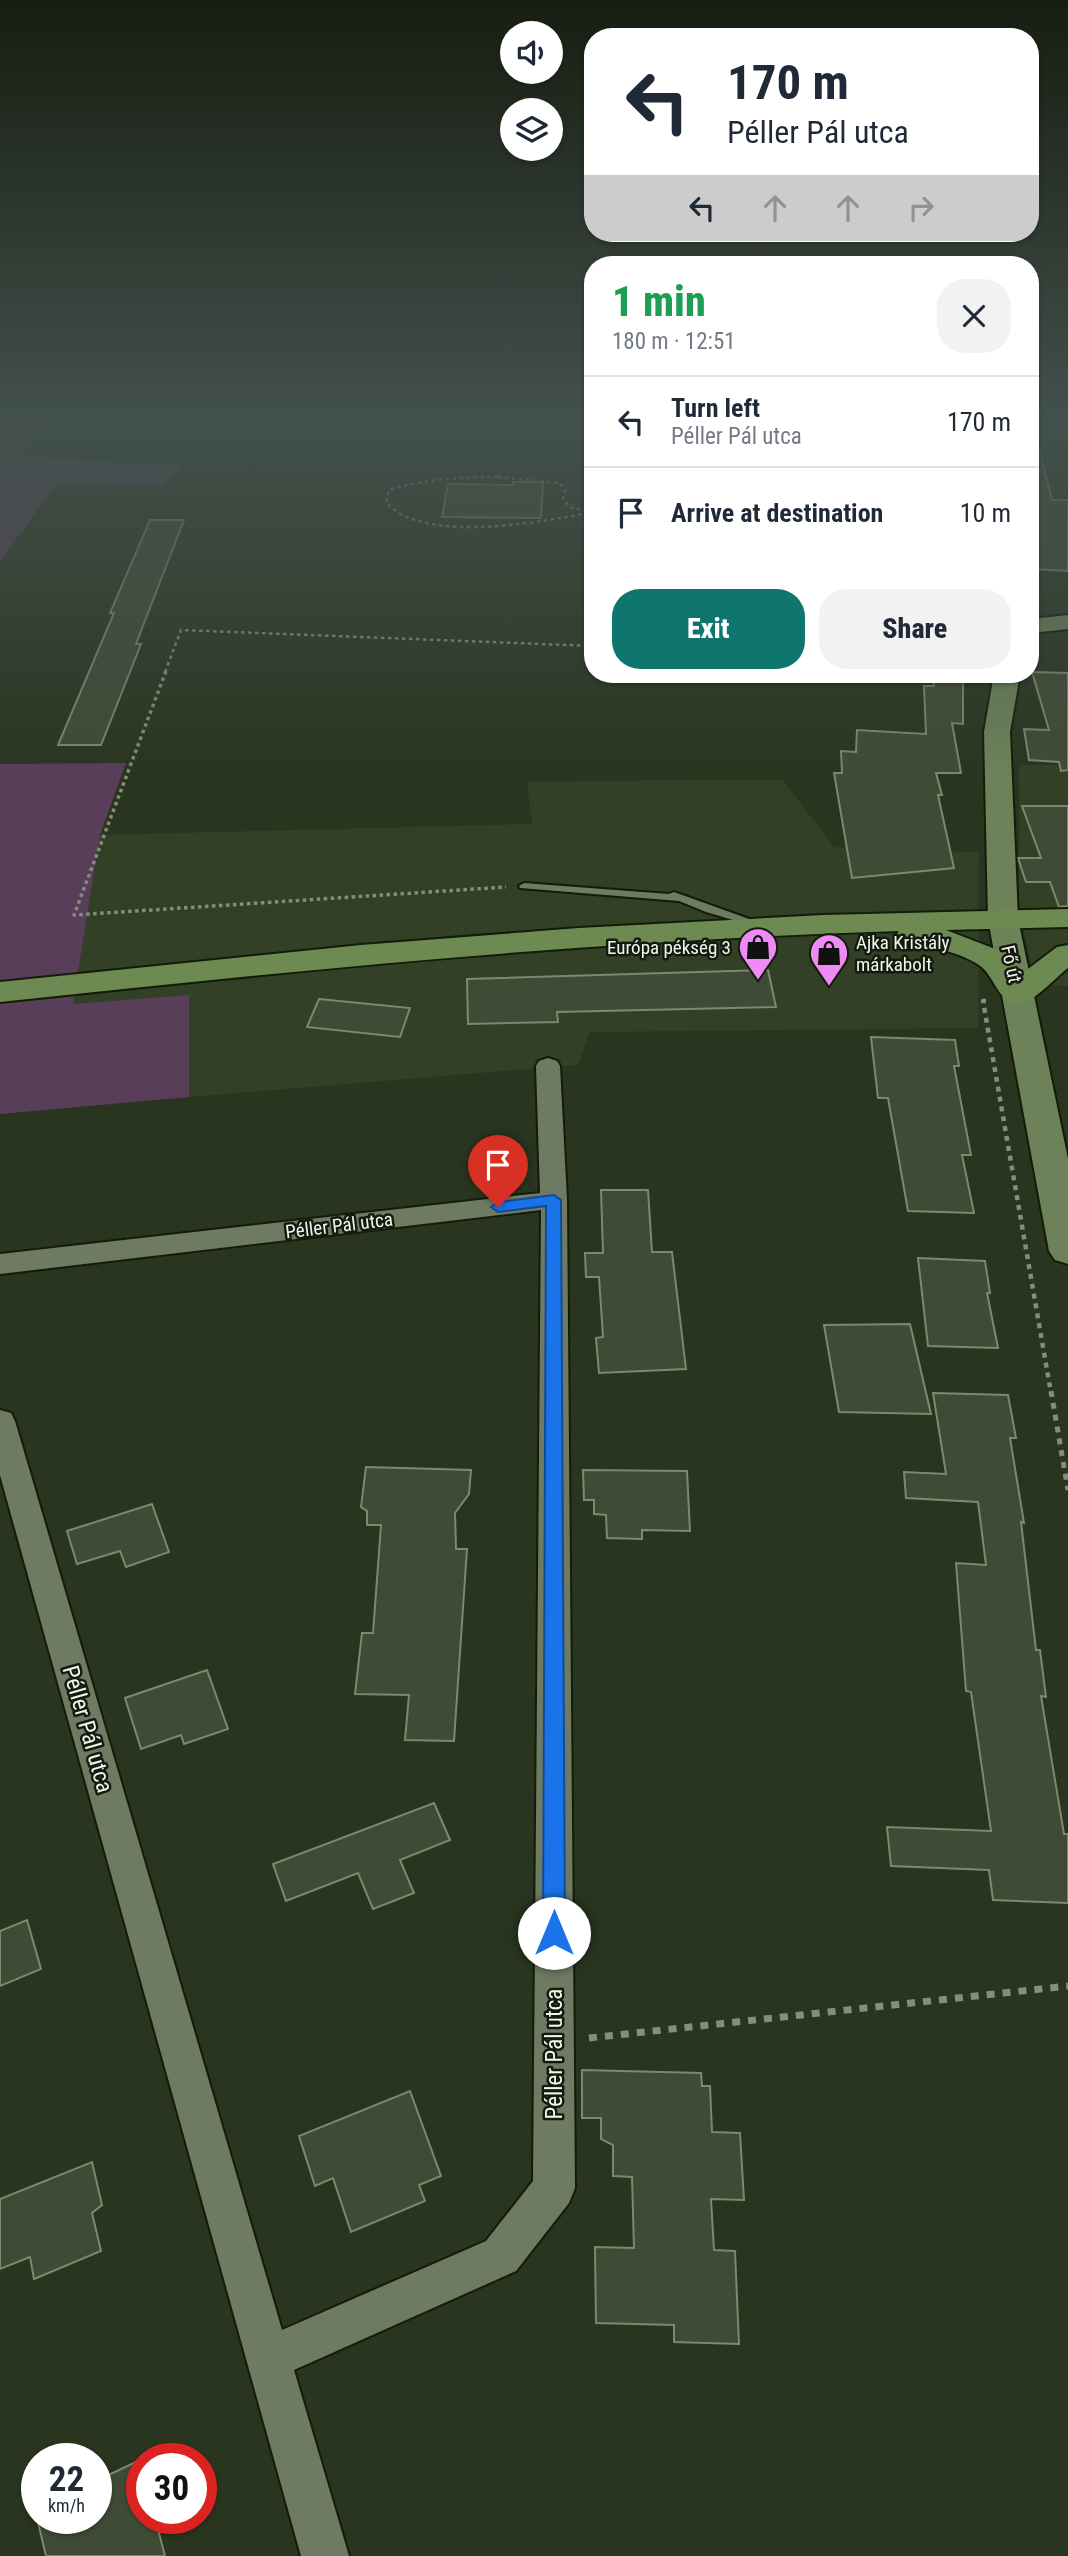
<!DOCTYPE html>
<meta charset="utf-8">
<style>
body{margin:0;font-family:"Roboto Condensed",sans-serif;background:#f2f2f3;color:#1f2937;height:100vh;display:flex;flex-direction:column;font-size:26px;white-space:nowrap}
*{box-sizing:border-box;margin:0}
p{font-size:23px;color:#747a83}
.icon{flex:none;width:38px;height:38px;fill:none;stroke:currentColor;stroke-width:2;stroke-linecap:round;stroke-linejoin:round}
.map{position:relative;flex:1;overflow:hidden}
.drawer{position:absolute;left:584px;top:256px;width:455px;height:427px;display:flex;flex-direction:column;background:#fff;border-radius:28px;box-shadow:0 2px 5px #0004}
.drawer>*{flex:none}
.banner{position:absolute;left:584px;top:28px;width:455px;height:214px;border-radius:28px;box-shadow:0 2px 5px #0004;background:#fff;color:#1f2937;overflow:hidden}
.fabs{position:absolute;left:500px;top:21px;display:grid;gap:14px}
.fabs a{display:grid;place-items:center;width:63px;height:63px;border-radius:50%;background:#fff;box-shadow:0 2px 5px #0004;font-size:35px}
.speed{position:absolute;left:21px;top:2443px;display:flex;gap:14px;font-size:35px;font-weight:700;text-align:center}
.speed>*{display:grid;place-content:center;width:91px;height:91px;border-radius:50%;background:#fff;box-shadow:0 2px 5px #0004;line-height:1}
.speed small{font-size:18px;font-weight:400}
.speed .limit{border:10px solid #d22;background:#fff;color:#111}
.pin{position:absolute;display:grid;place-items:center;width:60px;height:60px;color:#fff;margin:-72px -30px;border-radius:50% 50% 50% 0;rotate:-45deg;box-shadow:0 0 7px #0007}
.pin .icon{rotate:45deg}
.me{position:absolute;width:77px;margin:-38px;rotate:0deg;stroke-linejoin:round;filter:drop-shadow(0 0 5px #0008)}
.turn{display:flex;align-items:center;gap:24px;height:147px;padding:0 28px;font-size:32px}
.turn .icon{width:91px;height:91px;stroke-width:2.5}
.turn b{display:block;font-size:49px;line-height:60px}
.lanes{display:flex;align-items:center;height:66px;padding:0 28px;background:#0003;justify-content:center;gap:35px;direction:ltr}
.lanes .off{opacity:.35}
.round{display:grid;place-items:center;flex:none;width:74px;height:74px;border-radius:28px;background:#f2f2f3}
.overview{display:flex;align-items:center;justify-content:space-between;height:119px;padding:0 28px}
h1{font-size:42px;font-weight:800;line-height:52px;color:#1e9e55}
.button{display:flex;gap:14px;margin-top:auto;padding:14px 28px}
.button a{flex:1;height:80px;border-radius:28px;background:#0f766e;color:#fff;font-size:28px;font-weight:800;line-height:80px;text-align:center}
.button a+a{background:#f2f2f3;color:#1f2937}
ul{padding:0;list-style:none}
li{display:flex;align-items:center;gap:21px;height:91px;padding:0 28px;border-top:2px solid #e0e1e3}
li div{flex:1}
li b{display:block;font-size:26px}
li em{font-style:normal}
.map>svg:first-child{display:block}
.built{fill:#324125}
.green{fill:#583e59}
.building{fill:#3f4b34;stroke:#7b8970;stroke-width:2}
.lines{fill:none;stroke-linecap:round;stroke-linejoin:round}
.lane-casing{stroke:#121c08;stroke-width:4}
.street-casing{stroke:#121c08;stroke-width:4}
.secondary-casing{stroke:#121c08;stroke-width:4}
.primary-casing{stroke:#121c08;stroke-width:4}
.path-far4{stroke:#848e7c;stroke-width:2.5;stroke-dasharray:3.5 3.5;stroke-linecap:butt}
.path-far3{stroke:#848e7c;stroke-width:3.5;stroke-dasharray:3.5 3.5;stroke-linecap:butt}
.path-far2{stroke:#848e7c;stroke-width:4.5;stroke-dasharray:5 5;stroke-linecap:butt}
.path-far1{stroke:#848e7c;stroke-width:5;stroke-dasharray:6 6;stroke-linecap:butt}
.path{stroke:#848e7c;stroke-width:7;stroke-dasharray:8 8;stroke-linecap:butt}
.lane{fill:#6e7b62;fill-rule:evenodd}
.street{fill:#6e7b62;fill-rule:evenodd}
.secondary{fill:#6e825a;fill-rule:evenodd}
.primary{fill:#6e8a53;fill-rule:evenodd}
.route{fill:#1a73e8;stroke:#114b97;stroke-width:2}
.labels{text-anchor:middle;stroke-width:5;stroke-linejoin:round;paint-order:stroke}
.poi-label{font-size:19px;fill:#eff7e9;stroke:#151a11;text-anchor:start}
.street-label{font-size:19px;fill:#eff7e9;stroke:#151a11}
.near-street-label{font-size:23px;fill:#eff7e9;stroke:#151a11}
</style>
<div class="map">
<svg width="1068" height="2556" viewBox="0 0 1068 2556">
<rect width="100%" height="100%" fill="#29351f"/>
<!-- built -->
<g class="built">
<polygon points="1019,765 1068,765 1068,986 1036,985 1019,909"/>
<polygon points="783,780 834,847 979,852 978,1028 590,1032 578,1065 189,1097 189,995 73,1005 100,835 532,824 527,781"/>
</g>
<!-- green -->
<g class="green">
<polygon points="0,422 51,422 20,457 185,465 161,486 57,483 0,562"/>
<polygon points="126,763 100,835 73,1004 189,995 189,1097 0,1114 0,764"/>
</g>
<!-- building -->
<g class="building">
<polygon points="1040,452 1052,500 1068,500 1068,571 1034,569 1031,565 1031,453"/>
<polygon points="513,482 543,482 541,518 442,517 448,484 513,485"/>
<polygon points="150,520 184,520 136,644 141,644 101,745 58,745 114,613 110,613"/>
<polygon points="1032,672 1068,673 1068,770 1061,771 1059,762 1029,760 1024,729 1049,730"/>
<polygon points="932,674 963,674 963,724 952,723 961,773 936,773 942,795 938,795 954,868 852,878 834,773 842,773 841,751 856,752 857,730 926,734 924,686 934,686"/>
<polygon points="1022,806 1068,806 1068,906 1059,907 1050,882 1026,882 1018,858 1041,858"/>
<polygon points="768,970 776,1007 557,1012 558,1022 468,1024 467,979"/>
<polygon points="319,999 410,1008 400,1037 307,1027"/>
<polygon points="871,1037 955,1040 959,1066 954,1066 971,1155 962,1155 974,1213 908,1211 888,1098 878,1098"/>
<polygon points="601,1190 648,1190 652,1252 672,1252 686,1369 599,1373 596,1338 603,1337 599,1277 586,1277 585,1253 603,1253"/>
<polygon points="918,1258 985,1261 990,1293 987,1293 998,1348 928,1346"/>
<polygon points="910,1324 931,1414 839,1412 824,1325"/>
<polygon points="933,1393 1008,1395 1016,1438 1010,1438 1024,1523 1021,1522 1036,1650 1040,1650 1046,1697 1041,1696 1064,1834 1068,1834 1068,1903 993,1900 989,1870 891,1866 887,1827 991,1831 971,1692 966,1691 956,1563 986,1565 978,1502 906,1498 904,1472 946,1474"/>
<polygon points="366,1467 471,1470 469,1494 455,1513 456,1549 467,1549 454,1741 405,1740 409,1695 355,1694 362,1633 373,1633 381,1525 367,1525 367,1511 361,1507"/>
<polygon points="583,1470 687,1471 690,1531 642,1530 642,1539 607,1538 606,1515 594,1514 594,1500 584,1500"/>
<polygon points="152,1504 169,1552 126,1567 120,1551 77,1564 67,1531"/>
<polygon points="207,1670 228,1729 184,1744 181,1735 141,1749 125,1698"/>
<polygon points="434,1803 450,1840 400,1860 414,1893 373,1909 358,1873 286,1901 273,1864"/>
<polygon points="27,1920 41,1969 0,1986 0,1931"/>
<polygon points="582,2070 701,2073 702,2086 710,2086 712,2132 740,2133 744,2200 711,2199 714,2250 735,2251 739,2344 674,2342 674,2325 596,2323 595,2247 634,2248 632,2177 613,2176 613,2145 601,2139 601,2118 582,2118"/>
<polygon points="410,2091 441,2176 419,2185 425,2201 351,2232 333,2178 315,2186 299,2136"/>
<polygon points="92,2162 102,2205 92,2213 101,2251 34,2279 30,2257 0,2269 0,2199"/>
<polygon points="142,2459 142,2518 155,2518 165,2556 46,2556 37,2518 96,2518 96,2481"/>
</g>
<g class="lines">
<!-- lane casing -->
<g class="lane-casing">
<polygon id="lane" points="524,883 669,894 674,892 763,924 761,926 753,926 706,912 679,901 520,888 519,886"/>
</g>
<!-- street casing -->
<g class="street-casing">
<polygon id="street" points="548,1058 557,1061 560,1066 567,1200 575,2188 569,2203 516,2271 294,2370 349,2556 301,2556 0,1475 0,1410 11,1413 15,1421 282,2330 486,2241 533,2181 541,1210 0,1274 0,1254 540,1193 536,1066 539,1061"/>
</g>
<!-- secondary casing -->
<g class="secondary-casing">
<g id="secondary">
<polygon points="1068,615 1068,629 1031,633 1031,619"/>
<polygon points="994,674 1020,674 1010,732 1018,919 1068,1159 1068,1264 1055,1260 1049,1251 988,919 984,732"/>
</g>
</g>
<!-- primary casing -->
<g class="primary-casing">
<path id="primary" d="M1068 909V927L946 930 1003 952 1020 975 1057 947 1068 945V968C1056 977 1034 1002 1021 1003 998 1006 995 975 979 965 956 950 928 947 902 941L897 934 899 931C598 940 299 970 0 1002V982L361 945 579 928 823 915Z"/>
</g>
<!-- path-far4 -->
<g class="path-far4">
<path d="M498 477 560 483 565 491 563 498 569 507 593 512C539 522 461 537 409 518 400 515 393 508 386 503L389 490C425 479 460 477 498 477Z"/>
<polyline points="165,672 181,630 593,646"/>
</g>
<!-- path-far3 -->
<polyline class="path-far3" points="166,671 74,915 506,887"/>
<!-- path-far2 -->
<polyline class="path-far2" points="986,1001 983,1001 1051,1393"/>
<!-- path-far1 -->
<polyline class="path-far1" points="1051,1391 1068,1490"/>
<!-- path -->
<polyline class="path" points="589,2038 1068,1986"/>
<!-- lane -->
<use href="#lane" class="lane"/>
<!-- street -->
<use href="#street" class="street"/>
<!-- secondary -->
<use href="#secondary" class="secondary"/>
<!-- primary -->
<use href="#primary" class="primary"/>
</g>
<!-- sky -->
<linearGradient id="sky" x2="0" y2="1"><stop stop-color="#171d11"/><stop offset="0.54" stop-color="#43514d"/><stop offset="1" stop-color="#43514d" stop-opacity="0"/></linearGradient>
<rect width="1068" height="780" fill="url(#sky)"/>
<!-- route -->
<polygon class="route" points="554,1195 561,1200 565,1933 561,1941 554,1944 546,1941 543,1933 546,1206 498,1212 491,1207 498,1202"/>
<!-- icons -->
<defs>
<g id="shop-pin" transform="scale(2.0125)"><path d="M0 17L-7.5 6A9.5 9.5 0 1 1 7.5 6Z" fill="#f08bf5" stroke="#151a11"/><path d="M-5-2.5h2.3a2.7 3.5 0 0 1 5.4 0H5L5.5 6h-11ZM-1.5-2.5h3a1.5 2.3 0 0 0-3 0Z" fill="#111"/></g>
</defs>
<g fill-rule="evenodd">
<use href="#shop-pin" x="758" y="947"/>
<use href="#shop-pin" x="829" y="953"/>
</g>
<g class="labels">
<!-- poi labels -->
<g class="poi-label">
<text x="856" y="949">Ajka Kristály<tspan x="856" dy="22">márkabolt</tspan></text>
<text x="731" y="954" text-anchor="end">Európa pékség 3</text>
</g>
<!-- street labels -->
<g class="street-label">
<text transform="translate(1012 964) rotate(78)" y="7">Fő út</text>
<text transform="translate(339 1225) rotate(-7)" y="7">Péller Pál utca</text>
</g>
<!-- near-street labels -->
<g class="near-street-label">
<text transform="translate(88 1729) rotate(74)" y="8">Péller Pál utca</text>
<text transform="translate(554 2054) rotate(-90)" y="8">Péller Pál utca</text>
</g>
</g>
</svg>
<div class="fabs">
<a><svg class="icon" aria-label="sound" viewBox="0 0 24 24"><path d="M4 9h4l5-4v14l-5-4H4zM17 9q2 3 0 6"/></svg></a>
<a><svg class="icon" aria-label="layers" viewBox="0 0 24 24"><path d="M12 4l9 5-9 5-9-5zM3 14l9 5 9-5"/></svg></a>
</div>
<div class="speed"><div>22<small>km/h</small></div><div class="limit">30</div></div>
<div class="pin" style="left:498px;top:1207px;background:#d93025"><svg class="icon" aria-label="arrive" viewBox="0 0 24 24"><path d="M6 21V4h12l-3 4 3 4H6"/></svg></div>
<svg class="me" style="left:554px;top:1933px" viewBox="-20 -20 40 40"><circle r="19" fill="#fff"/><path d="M0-13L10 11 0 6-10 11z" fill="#1a73e8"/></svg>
<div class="banner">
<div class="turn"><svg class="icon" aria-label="left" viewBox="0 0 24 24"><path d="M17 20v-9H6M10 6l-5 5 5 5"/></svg><div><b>170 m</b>Péller Pál utca</div></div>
<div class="lanes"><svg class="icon" aria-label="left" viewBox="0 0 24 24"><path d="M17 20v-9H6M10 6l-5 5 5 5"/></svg><svg class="icon off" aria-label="ahead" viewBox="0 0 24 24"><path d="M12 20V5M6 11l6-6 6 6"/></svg><svg class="icon off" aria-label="ahead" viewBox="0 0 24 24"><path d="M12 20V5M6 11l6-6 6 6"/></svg><svg class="icon off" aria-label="right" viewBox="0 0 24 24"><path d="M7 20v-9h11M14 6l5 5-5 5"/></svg></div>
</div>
<section class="drawer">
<div class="overview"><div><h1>1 min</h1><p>180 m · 12:51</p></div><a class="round"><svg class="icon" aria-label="close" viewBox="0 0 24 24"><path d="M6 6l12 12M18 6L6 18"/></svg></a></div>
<ul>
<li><svg class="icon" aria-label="left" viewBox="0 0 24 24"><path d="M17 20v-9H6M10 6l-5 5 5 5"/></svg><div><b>Turn left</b><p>Péller Pál utca</p></div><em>170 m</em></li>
<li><svg class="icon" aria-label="arrive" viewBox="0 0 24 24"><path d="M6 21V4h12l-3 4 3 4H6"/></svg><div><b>Arrive at destination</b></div><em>10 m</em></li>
</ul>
<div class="button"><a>Exit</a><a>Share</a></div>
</section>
</div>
